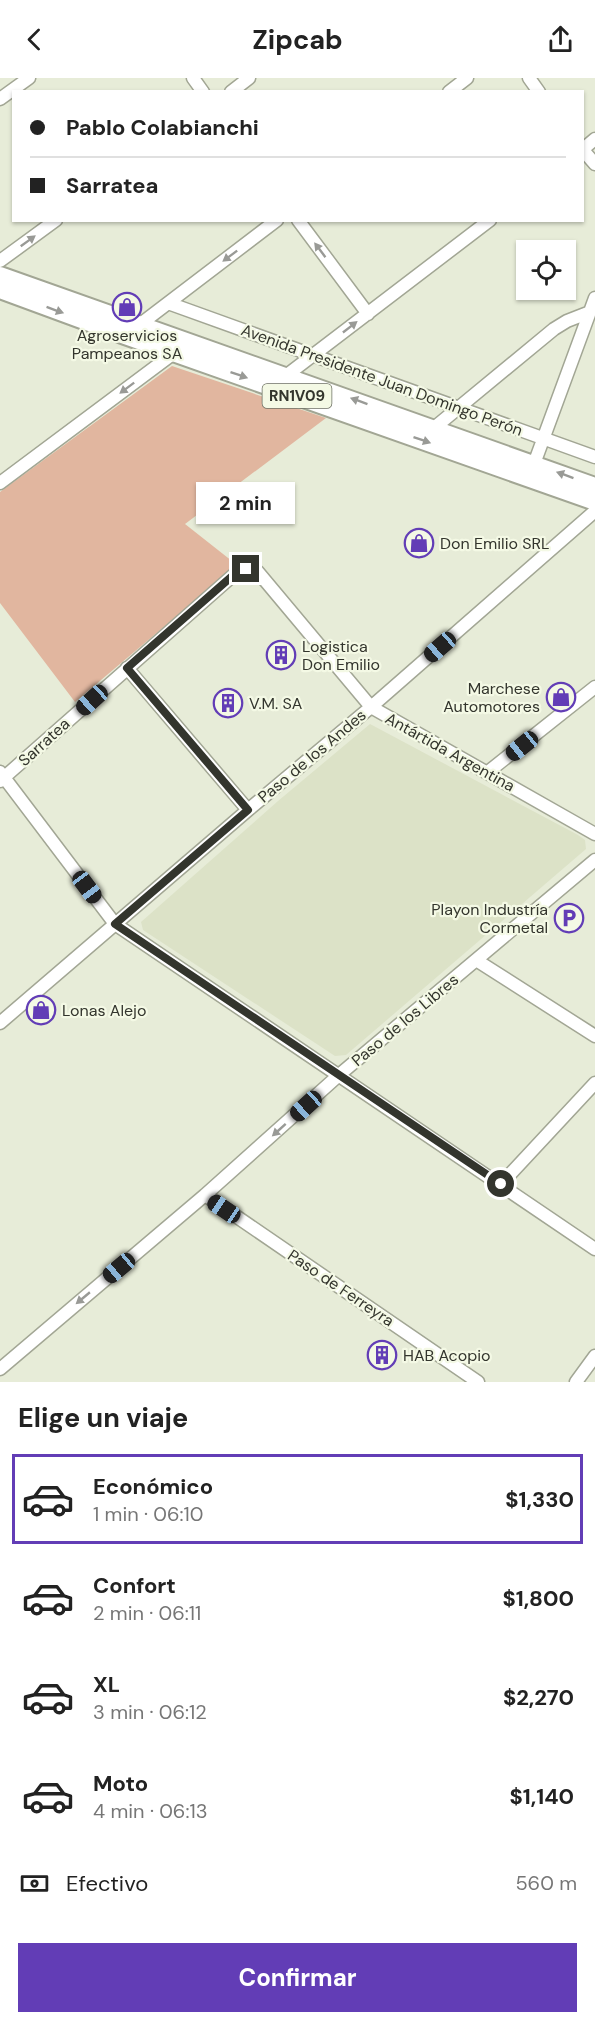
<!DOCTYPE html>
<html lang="es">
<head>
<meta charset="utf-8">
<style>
	:root { --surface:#fff; --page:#f2f2f2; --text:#222; --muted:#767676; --line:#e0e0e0; --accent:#623db6 }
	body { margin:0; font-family:"DM Sans",sans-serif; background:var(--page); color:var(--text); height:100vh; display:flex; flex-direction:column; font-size:22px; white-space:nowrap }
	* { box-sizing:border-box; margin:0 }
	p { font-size:20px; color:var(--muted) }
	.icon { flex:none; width:33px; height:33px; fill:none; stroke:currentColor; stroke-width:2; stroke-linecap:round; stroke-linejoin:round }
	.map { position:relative; height:1304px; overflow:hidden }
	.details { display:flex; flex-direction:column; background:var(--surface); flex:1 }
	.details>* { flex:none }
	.top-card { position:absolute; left:12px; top:12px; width:572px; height:132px; border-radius:0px; box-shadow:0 2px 4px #0004; display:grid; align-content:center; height:132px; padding:0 18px; background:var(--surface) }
	.fabs { position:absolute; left:516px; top:162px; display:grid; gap:12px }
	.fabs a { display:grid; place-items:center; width:60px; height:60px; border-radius:0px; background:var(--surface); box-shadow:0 2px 4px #0004; font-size:30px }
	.end { position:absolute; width:27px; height:27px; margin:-14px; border:8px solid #33352d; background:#fff; box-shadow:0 0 0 3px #fff }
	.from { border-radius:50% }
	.bubble { position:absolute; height:42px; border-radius:0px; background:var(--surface); box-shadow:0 2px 4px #0004; font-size:20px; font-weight:700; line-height:42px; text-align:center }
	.car { position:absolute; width:18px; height:36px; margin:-18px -9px; border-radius:8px; box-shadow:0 0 4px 2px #0007; background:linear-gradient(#222 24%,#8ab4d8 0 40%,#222 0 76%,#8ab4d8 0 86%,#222 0) }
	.top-card b { display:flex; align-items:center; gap:21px; height:57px; font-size:22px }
	.top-card b+b { border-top:2px solid var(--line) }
	.top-card i { width:15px; height:15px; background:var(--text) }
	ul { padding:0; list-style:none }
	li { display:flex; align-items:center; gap:18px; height:90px; margin:0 12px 9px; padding:0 6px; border:3px solid transparent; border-radius:0px }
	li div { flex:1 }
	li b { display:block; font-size:22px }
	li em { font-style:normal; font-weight:700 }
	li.on { border-color:var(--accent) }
	li>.icon { width:54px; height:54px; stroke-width:1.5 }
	h2 { padding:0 18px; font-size:27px; line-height:72px }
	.pay { display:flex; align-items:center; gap:15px; height:66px; padding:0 18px; font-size:22px }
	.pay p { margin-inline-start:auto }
	.primary-button { display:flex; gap:12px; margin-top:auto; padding:12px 18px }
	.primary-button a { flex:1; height:69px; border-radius:0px; background:var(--accent); color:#fff; font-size:24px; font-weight:700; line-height:69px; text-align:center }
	header { display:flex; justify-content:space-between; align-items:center; height:78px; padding:0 18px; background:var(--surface); font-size:27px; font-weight:700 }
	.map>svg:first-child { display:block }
	.built { fill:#dce2c7 }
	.green { fill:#e1b69f }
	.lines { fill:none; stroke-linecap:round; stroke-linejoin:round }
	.minor-casing { stroke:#a2a694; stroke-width:15 }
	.major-casing { stroke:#a2a694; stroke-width:20 }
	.minor { stroke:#fff; stroke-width:12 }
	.major { stroke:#fff; stroke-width:16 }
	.oneway { fill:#999a96 }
	.route { stroke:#33352d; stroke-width:8 }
	.labels { text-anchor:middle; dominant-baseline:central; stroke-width:4.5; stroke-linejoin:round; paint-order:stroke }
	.shield { fill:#f4f9e5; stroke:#6d7064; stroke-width:1.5 }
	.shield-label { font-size:15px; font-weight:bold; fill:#33352d }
	.poi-label { font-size:16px; fill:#33352d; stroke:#f4f9e5; text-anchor:start }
	.street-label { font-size:16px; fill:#33352d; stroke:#f4f9e5 }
</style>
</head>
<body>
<header><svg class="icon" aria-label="back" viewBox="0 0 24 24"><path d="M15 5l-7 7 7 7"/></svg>Zipcab<svg class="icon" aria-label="share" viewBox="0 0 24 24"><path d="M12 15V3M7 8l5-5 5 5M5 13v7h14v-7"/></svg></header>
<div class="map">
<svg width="595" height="1304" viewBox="0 0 595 1304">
	<rect width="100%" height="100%" fill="#e7ecd8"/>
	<path class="built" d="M370 646 578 757 585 762 586 771 346 977 335 978 143 852 141 844 278 723Z"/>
	<path class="green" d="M172 288 326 340 185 446 237 487 75 624 0 525V414Z"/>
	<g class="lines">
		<g class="minor-casing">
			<path id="minor" d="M193 0 203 14
				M529 0 539 14
				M231 14 249 0
				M449 14 467 0
				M0 21 29 0
				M582 71 595 86
				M582 72 595 61
				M298 142 368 236
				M0 183 56 142
				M168 225 595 379
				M134 251 277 142
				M287 297 490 142
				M434 350 554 251 567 243 590 234
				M534 386 595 220
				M0 405 174 275
				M127 590 248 732
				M0 694 115 846 595 1171
				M488 694 595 609
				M0 703 238 493 253 491 258 494 371 629 595 756
				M476 882 595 958
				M0 945 248 732 371 629 595 433
				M501 1106 595 1005
				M205 1117 478 1304
				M0 1291 205 1117 339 997 595 782
				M576 1304 595 1278"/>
		</g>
		<g class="major-casing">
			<path id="major" d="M0 197 595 408
				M0 212 125 258 595 424"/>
		</g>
		<use href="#minor" class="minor"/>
		<use href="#major" class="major"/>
	</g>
	<defs><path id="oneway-solid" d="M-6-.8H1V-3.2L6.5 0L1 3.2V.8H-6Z" transform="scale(1.5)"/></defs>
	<g class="oneway">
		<use href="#oneway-solid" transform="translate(28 163) rotate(-36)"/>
		<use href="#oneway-solid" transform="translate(320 172) rotate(-127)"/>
		<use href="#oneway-solid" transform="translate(230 178) rotate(143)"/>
		<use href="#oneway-solid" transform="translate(55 232) rotate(20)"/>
		<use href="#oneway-solid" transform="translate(350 249) rotate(-38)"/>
		<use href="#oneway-solid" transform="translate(239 297) rotate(19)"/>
		<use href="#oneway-solid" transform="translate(127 310) rotate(143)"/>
		<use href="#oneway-solid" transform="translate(359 323) rotate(-160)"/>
		<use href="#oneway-solid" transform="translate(422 362) rotate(19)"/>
		<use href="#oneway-solid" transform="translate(565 397) rotate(-160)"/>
		<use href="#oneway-solid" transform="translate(279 1052) rotate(138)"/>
		<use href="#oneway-solid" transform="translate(83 1220) rotate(140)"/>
	</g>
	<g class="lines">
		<path class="route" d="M246 491 238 493 127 590 248 732 115 846 501 1106"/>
	</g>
	<defs>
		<g id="shop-ring" transform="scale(1.5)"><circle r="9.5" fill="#f4f9e5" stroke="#623db6" stroke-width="1.5"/><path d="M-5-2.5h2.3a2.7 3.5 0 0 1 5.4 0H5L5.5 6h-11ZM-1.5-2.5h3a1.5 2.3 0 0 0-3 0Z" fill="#623db6"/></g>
		<g id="building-ring" transform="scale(1.5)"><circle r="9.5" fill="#f4f9e5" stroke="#623db6" stroke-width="1.5"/><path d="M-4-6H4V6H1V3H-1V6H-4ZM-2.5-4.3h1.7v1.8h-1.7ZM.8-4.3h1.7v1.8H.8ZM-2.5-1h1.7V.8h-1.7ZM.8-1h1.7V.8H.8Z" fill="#623db6"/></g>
		<g id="parking-ring" transform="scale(1.5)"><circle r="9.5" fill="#f4f9e5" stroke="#623db6" stroke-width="1.5"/><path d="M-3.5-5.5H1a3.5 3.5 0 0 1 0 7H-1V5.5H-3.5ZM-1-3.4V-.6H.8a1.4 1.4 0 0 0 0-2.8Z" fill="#623db6"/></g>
	</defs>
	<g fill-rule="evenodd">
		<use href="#shop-ring" x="127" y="229"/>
		<use href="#shop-ring" x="419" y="465"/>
		<use href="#building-ring" x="281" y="577"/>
		<use href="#shop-ring" x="561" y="619"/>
		<use href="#building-ring" x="228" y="625"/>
		<use href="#parking-ring" x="569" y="840"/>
		<use href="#shop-ring" x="41" y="932"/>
		<use href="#building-ring" x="382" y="1277"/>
	</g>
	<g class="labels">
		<rect class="shield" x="262.5" y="306" width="69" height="24" rx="4.5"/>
		<g class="shield-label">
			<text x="297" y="318">RN1V09</text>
		</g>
		<g class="poi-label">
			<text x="127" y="257" text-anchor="middle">Agroservicios<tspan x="127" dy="18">Pampeanos SA</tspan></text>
			<text x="440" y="465">Don Emilio SRL</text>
			<text x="302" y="568">Logistica<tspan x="302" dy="18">Don Emilio</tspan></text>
			<text x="540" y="610" text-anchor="end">Marchese<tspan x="540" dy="18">Automotores</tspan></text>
			<text x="249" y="625">V.M. SA</text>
			<text x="548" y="831" text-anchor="end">Playon Industría<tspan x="548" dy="18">Cormetal</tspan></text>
			<text x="62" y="932">Lonas Alejo</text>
			<text x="403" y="1277">HAB Acopio</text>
		</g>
		<g class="street-label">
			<text transform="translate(382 302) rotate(20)">Avenida Presidente Juan Domingo Perón</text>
			<text transform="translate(44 664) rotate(-42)">Sarratea</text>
			<text transform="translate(450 674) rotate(29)">Antártida Argentina</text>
			<text transform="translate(312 678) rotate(-40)">Paso de los Andes</text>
			<text transform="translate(405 942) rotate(-40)">Paso de los Libres</text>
			<text transform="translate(341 1210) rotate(34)">Paso de Ferreyra</text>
		</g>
	</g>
</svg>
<div class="fabs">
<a><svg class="icon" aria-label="locate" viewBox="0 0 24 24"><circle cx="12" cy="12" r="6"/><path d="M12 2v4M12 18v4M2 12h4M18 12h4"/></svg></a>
</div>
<i class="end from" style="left:501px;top:1106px"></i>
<i class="end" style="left:246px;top:491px"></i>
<div class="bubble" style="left:196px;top:404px;width:99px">2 min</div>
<i class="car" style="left:440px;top:569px;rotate:229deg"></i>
<i class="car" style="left:92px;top:622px;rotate:228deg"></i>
<i class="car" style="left:522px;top:668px;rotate:231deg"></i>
<i class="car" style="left:87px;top:809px;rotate:143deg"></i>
<i class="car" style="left:306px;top:1028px;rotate:228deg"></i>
<i class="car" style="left:224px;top:1131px;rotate:304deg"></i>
<i class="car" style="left:119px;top:1190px;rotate:230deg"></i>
<div class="top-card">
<b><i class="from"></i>Pablo Colabianchi</b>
<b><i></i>Sarratea</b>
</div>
</div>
<section class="details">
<h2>Elige un viaje</h2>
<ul>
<li class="on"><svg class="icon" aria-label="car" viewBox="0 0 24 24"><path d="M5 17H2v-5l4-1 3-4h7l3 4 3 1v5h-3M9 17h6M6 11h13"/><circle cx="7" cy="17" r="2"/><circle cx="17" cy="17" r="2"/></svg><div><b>Económico</b><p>1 min · 06:10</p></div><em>$1,330</em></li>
<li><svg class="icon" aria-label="car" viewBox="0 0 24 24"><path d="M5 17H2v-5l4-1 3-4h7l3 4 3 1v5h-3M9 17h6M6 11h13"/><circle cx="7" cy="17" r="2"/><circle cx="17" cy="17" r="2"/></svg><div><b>Confort</b><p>2 min · 06:11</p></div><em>$1,800</em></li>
<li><svg class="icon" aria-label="car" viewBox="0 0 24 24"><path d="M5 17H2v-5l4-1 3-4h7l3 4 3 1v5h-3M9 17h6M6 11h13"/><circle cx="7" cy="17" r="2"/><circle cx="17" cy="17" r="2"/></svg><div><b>XL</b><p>3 min · 06:12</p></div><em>$2,270</em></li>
<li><svg class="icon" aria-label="car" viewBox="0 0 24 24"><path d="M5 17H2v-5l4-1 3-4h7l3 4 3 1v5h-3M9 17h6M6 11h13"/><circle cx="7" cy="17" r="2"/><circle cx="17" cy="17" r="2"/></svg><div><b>Moto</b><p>4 min · 06:13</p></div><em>$1,140</em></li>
</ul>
<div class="pay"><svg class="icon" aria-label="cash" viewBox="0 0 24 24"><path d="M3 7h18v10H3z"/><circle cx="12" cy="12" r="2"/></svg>Efectivo<p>560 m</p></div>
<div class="primary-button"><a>Confirmar</a></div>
</section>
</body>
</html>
